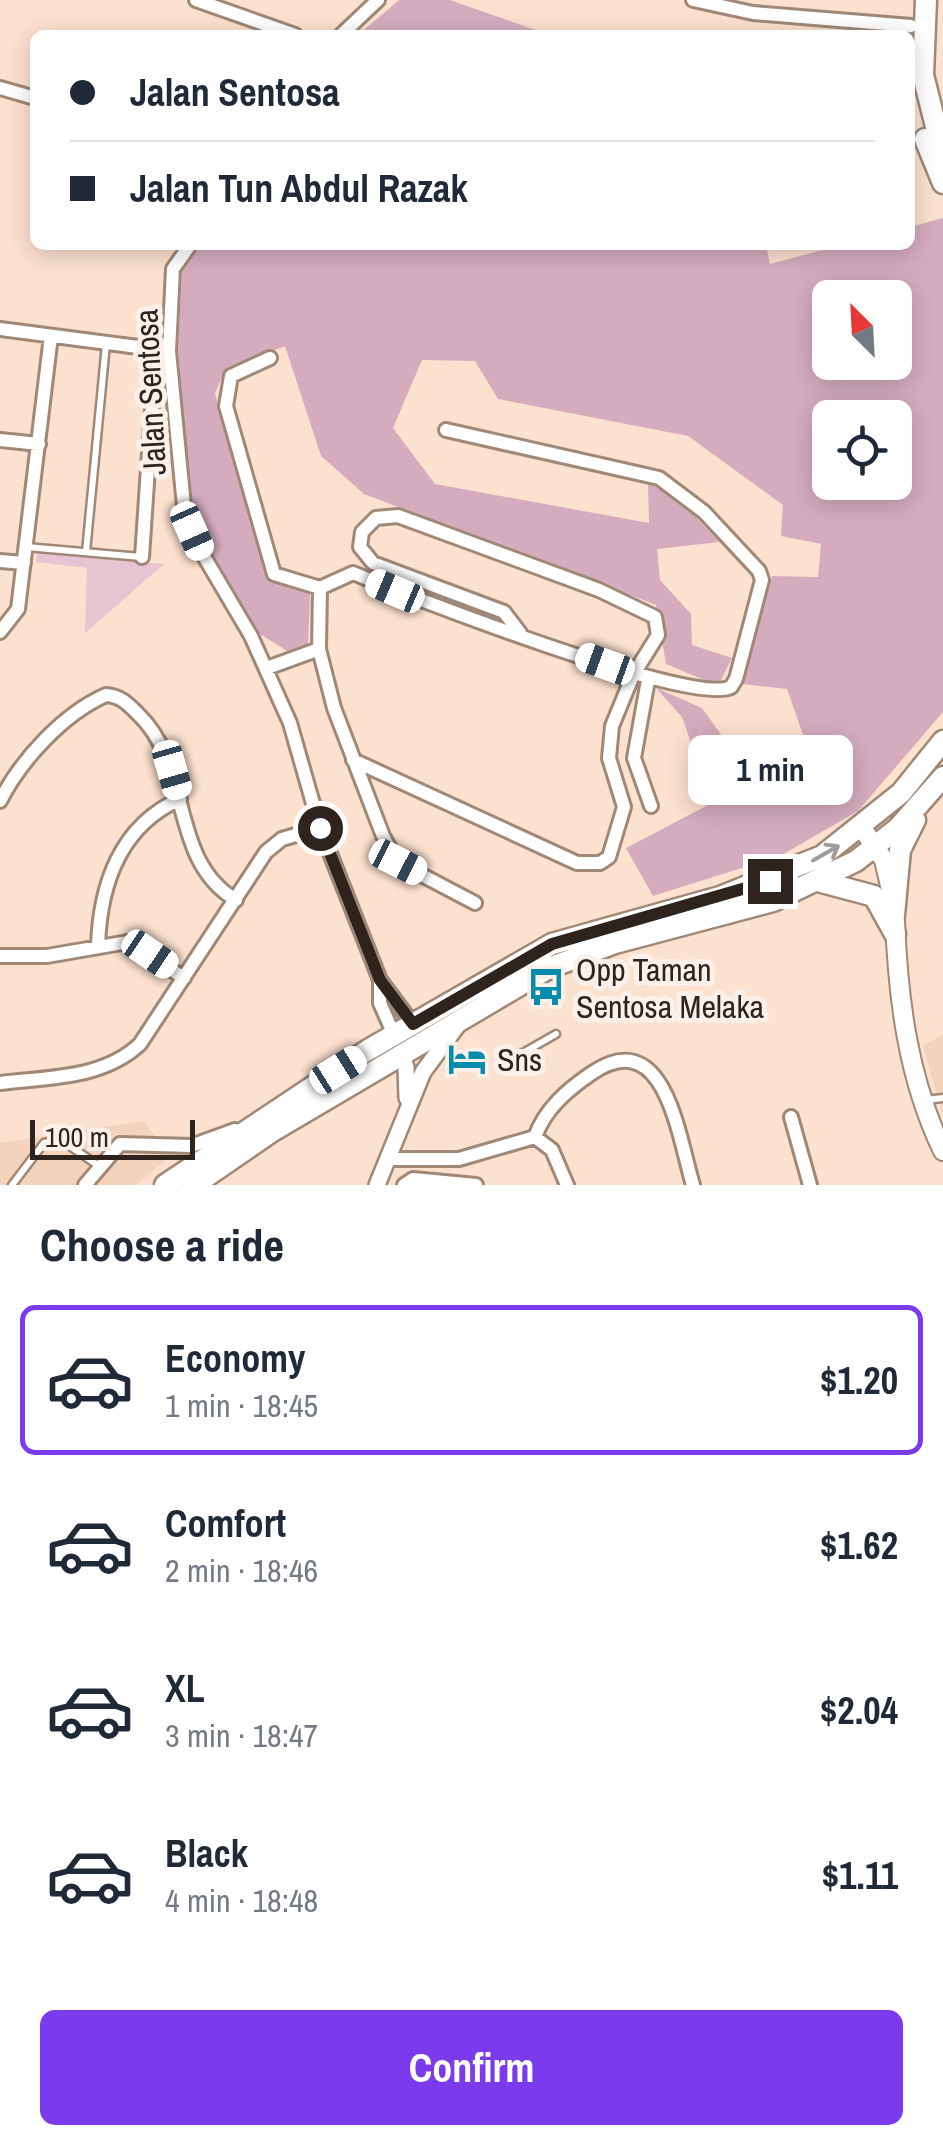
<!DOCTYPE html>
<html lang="en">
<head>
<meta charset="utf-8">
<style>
	:root { --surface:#fff; --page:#f2f2f3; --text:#1f2937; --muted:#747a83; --line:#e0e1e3; --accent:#7c3aed }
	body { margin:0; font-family:"Archivo Narrow",sans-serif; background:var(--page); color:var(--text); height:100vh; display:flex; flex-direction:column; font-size:38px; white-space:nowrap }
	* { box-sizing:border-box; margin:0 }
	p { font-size:32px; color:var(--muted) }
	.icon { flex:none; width:55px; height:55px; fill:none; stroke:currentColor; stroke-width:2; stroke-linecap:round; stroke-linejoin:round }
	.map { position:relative; height:1185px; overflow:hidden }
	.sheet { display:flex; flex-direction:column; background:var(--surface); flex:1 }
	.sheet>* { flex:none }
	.hud { position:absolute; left:30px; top:30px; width:885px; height:220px; border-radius:15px; box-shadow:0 5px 25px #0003; display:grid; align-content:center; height:220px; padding:0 40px; background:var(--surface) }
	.needle { width:65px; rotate:336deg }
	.controls { position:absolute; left:812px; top:280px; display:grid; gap:20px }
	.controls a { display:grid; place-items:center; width:100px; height:100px; border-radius:15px; background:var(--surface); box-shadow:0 5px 25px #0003; font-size:50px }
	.scale { position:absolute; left:30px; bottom:25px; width:165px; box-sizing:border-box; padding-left:10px; border:5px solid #2e241d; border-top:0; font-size:28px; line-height:35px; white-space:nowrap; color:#2e241d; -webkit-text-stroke:8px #fcf1ea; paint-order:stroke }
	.end { position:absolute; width:45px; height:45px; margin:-22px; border:12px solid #2e241d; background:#fff; box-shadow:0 0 0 5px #fff }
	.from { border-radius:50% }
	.bubble { position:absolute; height:70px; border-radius:15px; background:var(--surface); box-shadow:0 5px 25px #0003; font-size:32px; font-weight:700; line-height:70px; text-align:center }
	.car { position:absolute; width:30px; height:60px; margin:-30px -15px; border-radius:12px; box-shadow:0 0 8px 2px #0007; background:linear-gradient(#fff 24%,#345 0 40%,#fff 0 76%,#345 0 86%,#fff 0) }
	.hud b { display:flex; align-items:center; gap:35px; height:95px; font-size:38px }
	.hud b+b { border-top:2px solid var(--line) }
	.hud i { width:25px; height:25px; background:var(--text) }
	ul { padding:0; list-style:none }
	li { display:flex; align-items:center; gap:30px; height:150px; margin:0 20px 15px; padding:0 20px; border:5px solid transparent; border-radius:15px }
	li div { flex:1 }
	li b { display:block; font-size:38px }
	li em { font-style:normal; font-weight:700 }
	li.active { border-color:var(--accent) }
	li>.icon { width:90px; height:90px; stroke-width:1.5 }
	h2 { padding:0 40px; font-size:45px; line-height:120px }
	.cta { display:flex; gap:20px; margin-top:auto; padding:20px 40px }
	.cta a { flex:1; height:115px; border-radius:15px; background:var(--accent); color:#fff; font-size:40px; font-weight:700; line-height:115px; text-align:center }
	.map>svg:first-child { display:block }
	.built { fill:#f4d3bd }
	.green { fill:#e8c4d3 }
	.forest { fill:#d4acbe; fill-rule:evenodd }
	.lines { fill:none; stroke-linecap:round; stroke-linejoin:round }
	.service-casing { stroke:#a08877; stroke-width:11 }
	.minor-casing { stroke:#a08877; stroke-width:18 }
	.tertiary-casing { stroke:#a08877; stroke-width:20 }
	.secondary-casing { stroke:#a08877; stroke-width:22 }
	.primary-casing { stroke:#a08877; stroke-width:25 }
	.trunk-casing { stroke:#a08877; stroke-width:25 }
	.service { stroke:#fff; stroke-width:6 }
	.minor { stroke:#fff; stroke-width:12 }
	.tertiary { stroke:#fff; stroke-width:15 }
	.secondary { stroke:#fff; stroke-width:18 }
	.primary { stroke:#fff; stroke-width:20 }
	.trunk { stroke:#fff; stroke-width:20 }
	.oneway { stroke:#a19c99 }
	.route { stroke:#2e241d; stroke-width:12 }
	.labels { text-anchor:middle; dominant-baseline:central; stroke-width:10; stroke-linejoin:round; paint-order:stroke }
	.street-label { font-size:32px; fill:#2e241d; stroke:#fcf1ea }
	.poi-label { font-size:32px; fill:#2e241d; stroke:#fcf1ea; text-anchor:start }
</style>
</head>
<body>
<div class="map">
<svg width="943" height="1185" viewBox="0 0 943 1185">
	<rect width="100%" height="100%" fill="#fce1cf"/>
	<path class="built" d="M943 1035V1116L923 1046Z
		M144 1121 169 1157 136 1185H0V1143Z"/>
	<path class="green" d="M37 553 164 564 85 633 87 568 36 562Z"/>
	<path class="forest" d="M399 0H450L550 35H358Z
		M943 218V712L858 811 780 856 653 896 626 848 712 803 682 717 656 688 702 708 740 761 808 749 787 689 743 684 772 576 818 577 821 544 781 536 783 505 688 436 498 399 475 361 422 360 393 428 435 484 649 523 648 483 680 500 719 542 657 549 660 580 691 614 692 645 732 658 718 686 666 664 656 605 364 494 321 456 285 346 225 370 215 393 268 580 310 593 308 645 287 651 260 634 209 553 191 506 178 348 182 272 200 245H766L770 264 841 245H910V227ZM830 298H895V362H830ZM830 418H895V482H830Z"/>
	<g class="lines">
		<g class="service-casing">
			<path id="service" d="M26 547 141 557
				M86 552 106 344
				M514 1058 556 1034
				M925 1100 943 1098
				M12 1185 44 1143 61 1140 99 1166"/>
		</g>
		<g class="minor-casing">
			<path id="minor" d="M196 0 295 35
				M693 0 753 13 911 26
				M341 35 378 0
				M0 88 35 98
				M190 245 173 269 169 351 184 506 202 553 251 636 290 723 320 828 380 980V1003L395 1037
				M0 329 161 350
				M270 358 231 376 226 406 274 574 320 588
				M446 430 659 478 704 512 759 571 762 580 736 679 731 687C693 707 406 595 353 573L320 588 319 649 334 708 383 836 397 862 475 903
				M0 440 39 444
				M142 557 156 349
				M0 561 24 563
				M0 632 18 609 51 336
				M267 668 319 649
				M648 680 634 758 651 806
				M353 760 577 863H600L609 857 624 807 609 758 612 726 633 675 658 635 655 617 599 590 398 516 376 518 362 532 360 547 373 563 504 612 520 633
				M0 801C21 760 63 714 106 695 121 696 128 704 138 714 193 766 168 860 236 900
				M98 946C100 885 120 826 180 799
				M0 956H47L128 942 184 978
				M380 980 413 1024
				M0 1083C48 1077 103 1079 140 1044L266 852 282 839 320 828
				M791 1117 810 1185
				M535 1137C545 1109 567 1090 592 1073 665 1024 678 1135 693 1185
				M389 1159H459L535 1137 552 1150 567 1185
				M85 1185 120 1144 191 1146 235 1130
				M404 1185 413 1179 476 1185"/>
		</g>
		<g class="tertiary-casing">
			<path id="tertiary" d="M401 1053 406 1067 407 1098
				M377 1185 423 1072 457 1026"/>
		</g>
		<g class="secondary-casing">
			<path id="secondary" d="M862 828 884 860 891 890
				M895 920C898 999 908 1079 943 1151"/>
		</g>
		<g class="primary-casing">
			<path id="primary" d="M926 0 923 75 943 154
				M925 139 943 183"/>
		</g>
		<g class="trunk-casing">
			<path id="trunk" d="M818 881 874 896 895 934
				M894 915 900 850 915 820
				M165 1185 368 1050 552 944 720 897 822 856 901 793 943 741
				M194 1185 271 1132 549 968 615 943 773 901 856 861 898 828 943 777"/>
		</g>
		<use href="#service" class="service"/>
		<use href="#minor" class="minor"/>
		<use href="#tertiary" class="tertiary"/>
		<use href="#secondary" class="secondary"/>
		<use href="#primary" class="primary"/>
		<use href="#trunk" class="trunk"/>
	</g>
	<defs><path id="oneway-shaft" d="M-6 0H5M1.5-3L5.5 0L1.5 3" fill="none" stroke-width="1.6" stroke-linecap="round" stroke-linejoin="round" transform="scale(2.5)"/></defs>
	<use class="oneway" href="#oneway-shaft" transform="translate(826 853) rotate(-30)"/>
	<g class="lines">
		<path class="route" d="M320 828 380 980 413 1024 552 944 770 881"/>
	</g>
	<defs>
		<g id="bus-bare" transform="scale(3)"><path d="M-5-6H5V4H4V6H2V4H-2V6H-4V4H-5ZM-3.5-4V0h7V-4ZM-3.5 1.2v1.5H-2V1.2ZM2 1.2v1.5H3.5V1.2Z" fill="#068dac" stroke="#fcf1ea" stroke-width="2.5" paint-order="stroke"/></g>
		<g id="hotel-bare" transform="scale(3)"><path d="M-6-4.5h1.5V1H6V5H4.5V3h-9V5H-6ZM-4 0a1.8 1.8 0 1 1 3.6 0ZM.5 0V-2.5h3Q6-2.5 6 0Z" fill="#068dac" stroke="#fcf1ea" stroke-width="2.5" paint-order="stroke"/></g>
	</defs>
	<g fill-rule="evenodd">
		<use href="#bus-bare" x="546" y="987"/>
		<use href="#hotel-bare" x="467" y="1059"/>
	</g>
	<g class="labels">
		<g class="street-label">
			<text transform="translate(150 392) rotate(-93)">Jalan Sentosa</text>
		</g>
		<g class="poi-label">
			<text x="576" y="969">Opp Taman<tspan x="576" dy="37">Sentosa Melaka</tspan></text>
			<text x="497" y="1059">Sns</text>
		</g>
	</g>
</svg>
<div class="controls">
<a><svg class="needle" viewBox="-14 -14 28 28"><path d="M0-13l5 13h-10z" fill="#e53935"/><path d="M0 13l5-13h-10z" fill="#747a83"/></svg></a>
<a><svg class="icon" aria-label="locate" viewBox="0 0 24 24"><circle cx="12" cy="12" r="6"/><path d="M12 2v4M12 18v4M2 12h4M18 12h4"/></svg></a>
</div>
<div class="scale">100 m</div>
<i class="end from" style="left:320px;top:828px"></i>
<i class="end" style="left:770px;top:881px"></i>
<div class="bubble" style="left:688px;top:735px;width:165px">1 min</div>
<i class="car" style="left:192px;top:531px;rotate:156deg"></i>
<i class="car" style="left:395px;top:591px;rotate:293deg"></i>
<i class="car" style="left:605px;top:664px;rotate:290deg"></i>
<i class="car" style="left:172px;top:770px;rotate:164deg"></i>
<i class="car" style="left:398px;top:862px;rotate:117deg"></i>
<i class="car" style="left:150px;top:954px;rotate:124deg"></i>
<i class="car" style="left:338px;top:1070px;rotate:58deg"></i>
<div class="hud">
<b><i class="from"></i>Jalan Sentosa</b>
<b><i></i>Jalan Tun Abdul Razak</b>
</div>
</div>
<section class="sheet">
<h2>Choose a ride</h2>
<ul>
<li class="active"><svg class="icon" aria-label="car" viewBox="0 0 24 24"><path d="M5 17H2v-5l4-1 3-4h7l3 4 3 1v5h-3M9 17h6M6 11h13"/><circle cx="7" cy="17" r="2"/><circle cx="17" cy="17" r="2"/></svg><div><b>Economy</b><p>1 min · 18:45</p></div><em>$1.20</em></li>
<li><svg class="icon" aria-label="car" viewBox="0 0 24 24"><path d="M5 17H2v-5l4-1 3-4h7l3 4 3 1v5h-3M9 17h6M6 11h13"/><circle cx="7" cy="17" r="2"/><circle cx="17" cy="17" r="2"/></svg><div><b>Comfort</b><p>2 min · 18:46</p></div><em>$1.62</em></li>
<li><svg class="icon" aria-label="car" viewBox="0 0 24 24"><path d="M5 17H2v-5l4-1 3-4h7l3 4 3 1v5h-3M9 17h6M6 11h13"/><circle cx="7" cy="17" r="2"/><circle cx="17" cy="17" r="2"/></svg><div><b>XL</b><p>3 min · 18:47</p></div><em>$2.04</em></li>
<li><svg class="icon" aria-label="car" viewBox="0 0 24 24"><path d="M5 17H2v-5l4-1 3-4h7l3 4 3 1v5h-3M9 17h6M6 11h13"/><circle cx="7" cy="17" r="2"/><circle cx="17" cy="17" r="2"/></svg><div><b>Black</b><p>4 min · 18:48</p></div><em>$1.11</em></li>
</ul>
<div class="cta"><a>Confirm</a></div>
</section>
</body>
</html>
